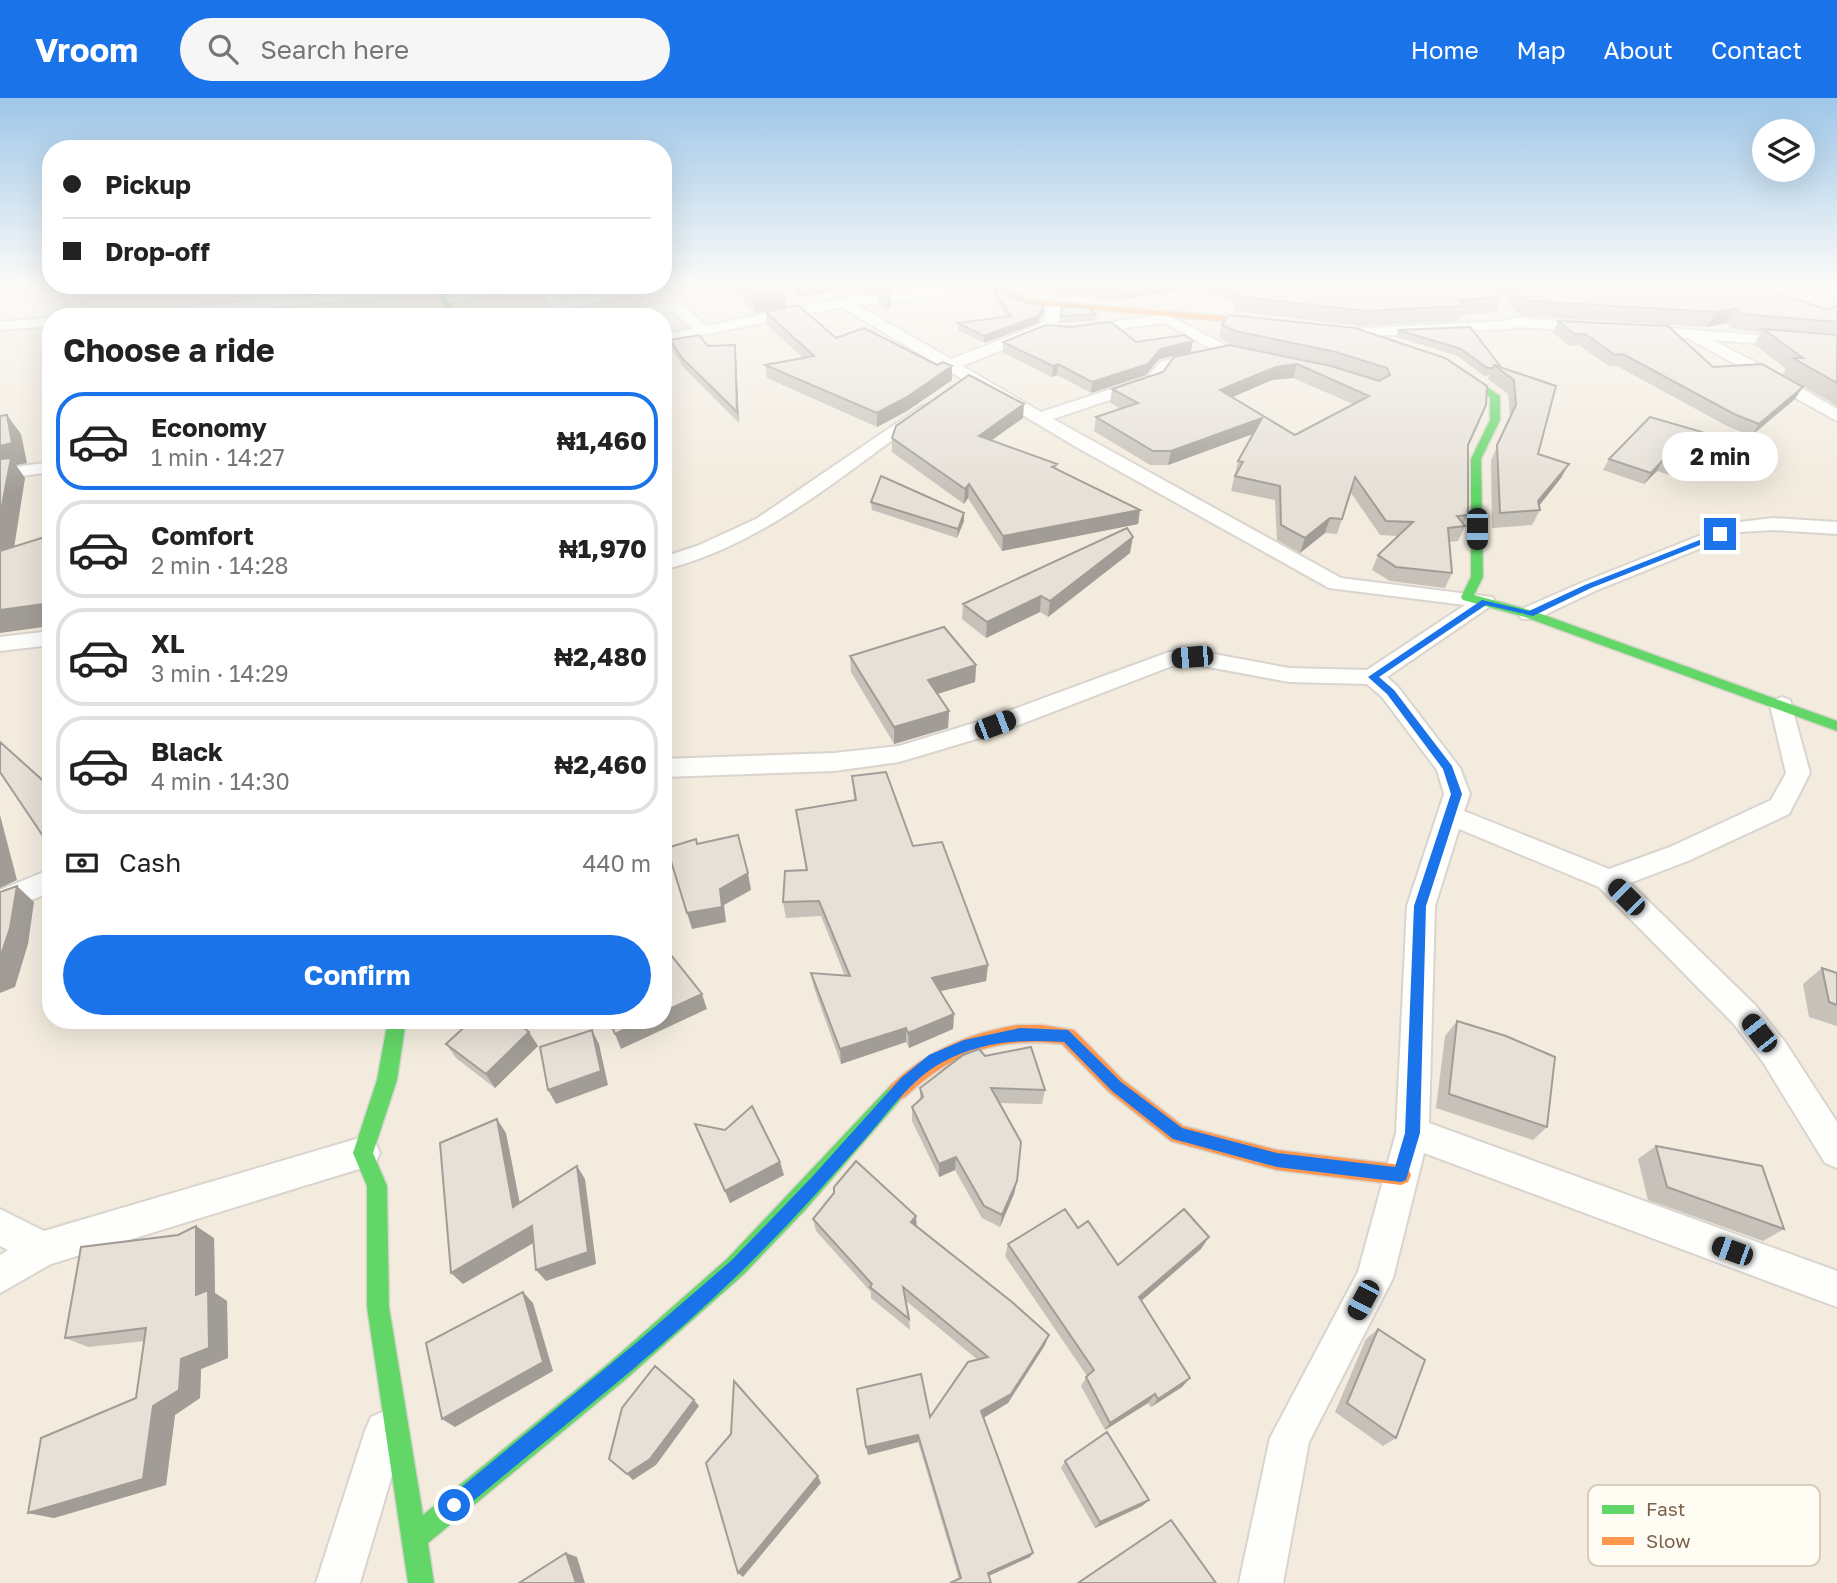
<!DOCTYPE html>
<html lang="en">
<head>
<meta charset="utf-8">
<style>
	:root { --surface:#fff; --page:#f6f6f6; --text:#222; --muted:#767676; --line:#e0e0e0; --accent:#1a73e8 }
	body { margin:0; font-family:"Golos Text",sans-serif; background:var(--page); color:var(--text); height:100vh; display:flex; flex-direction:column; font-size:26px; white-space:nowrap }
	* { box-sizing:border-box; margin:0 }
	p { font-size:23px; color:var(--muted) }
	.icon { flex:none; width:38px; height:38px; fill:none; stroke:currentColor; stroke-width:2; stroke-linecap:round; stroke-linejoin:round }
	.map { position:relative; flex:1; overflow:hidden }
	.sheet { position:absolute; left:42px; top:210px; width:630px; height:721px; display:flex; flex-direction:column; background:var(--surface); border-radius:28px; box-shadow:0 7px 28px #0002 }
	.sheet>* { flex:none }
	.guide { position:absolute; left:42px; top:42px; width:630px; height:154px; border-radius:28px; box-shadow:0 7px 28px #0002; display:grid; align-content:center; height:154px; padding:0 21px; background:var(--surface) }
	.buttons { position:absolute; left:1752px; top:21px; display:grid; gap:14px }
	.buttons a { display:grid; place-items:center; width:63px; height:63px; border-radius:50%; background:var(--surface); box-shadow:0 7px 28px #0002; font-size:35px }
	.end { position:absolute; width:32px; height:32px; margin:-16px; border:9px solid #1a73e8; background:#fff; box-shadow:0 0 0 4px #fff }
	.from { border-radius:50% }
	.bubble { position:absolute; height:49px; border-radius:24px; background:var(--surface); box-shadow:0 7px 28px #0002; font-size:23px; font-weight:700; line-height:49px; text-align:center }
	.car { position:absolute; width:21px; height:42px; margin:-21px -10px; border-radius:9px; box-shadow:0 0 5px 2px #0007; background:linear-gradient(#222 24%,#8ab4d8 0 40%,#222 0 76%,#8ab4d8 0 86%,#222 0) }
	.guide b { display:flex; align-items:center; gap:24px; height:66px; font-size:26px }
	.guide b+b { border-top:2px solid var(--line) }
	.guide i { width:18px; height:18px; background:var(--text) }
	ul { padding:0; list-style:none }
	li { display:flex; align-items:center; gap:21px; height:98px; margin:0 14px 10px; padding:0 7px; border:4px solid var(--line); border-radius:28px }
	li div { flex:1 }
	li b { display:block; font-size:26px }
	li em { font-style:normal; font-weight:700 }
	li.on { border-color:var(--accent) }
	li>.icon { width:63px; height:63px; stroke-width:1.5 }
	h2 { padding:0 21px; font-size:32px; line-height:84px }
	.pay { display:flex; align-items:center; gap:18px; height:77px; padding:0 21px; font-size:26px }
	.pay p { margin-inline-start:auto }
	.cta { display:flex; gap:14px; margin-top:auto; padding:14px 21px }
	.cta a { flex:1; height:80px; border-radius:42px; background:var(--accent); color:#fff; font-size:28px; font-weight:700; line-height:80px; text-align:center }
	header { display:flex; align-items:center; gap:42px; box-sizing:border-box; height:98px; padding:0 35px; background:var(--accent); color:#fff }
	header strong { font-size:33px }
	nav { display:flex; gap:38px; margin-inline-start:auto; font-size:24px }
	.search { width:490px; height:63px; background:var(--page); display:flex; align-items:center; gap:18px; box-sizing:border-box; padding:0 24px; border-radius:38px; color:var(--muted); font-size:26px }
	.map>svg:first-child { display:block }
	.residential { fill:#f2ebde; fill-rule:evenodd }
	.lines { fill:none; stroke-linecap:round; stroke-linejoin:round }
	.street-casing { stroke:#d9d4cd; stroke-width:4 }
	.fast-casing { stroke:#dad4cd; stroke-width:3 }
	.slow-casing { stroke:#dad4cd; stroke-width:3 }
	.street { fill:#fefefd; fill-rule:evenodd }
	.fast { fill:#63d668; fill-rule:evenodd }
	.slow { fill:#ff974d; fill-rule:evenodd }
	.wall { fill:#c6c1b9; fill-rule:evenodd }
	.shaded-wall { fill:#a19d96 }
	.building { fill:#e6e0d7; stroke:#a19d96; stroke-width:2; fill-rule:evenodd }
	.route { fill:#1a73e8 }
	.key { fill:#fffcf3; stroke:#d7cec1; stroke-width:2 }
	.key-label { font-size:19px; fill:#79634d }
</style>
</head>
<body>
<header>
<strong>Vroom</strong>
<div class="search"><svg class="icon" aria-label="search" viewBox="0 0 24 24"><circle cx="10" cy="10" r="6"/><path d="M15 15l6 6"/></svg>Search here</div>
<nav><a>Home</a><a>Map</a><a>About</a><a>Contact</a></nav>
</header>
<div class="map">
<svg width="1837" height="1485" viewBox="0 0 1837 1485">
	<rect width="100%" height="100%" fill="#f9f7f0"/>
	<path class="residential" d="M0 187H1837V1485H0ZM51 219H663V922H51Z"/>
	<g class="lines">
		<g class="street-casing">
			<path id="street" d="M498 187H526L519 191 445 206 438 202 445 198Z
				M538 187H552L561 203 636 187H663L656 191 565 211 570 219H556Z
				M962 187H1008L1001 191 857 207 951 261 1039 227 1044 223 1049 203H1059L1061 206 1058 225 1049 233 962 268 1041 314 1148 279 1160 264 1204 253 1209 255 1212 258 1209 261 1170 270 1160 285 1053 321 1341 480 1492 499 1495 503 1492 507 1387 579 1398 589 1460 670 1470 696 1464 713 1609 771 1670 749 1771 702 1786 675 1770 607 1774 602 1782 599 1790 602 1810 675 1789 716 1688 763 1630 785 1755 907 1785 944 1837 1024V1070L1825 1065 1763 964 1733 925 1599 789 1459 731 1435 808 1429 1025 1837 1173V1209L1424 1055 1393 1180 1309 1344 1283 1485H1239L1270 1340 1358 1174 1396 1035 1407 808 1444 696 1437 672 1382 599 1367 586 1289 584 1192 566 1172 568 1003 633 899 664 834 673 663 679V661L834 655 899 648 987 621 1169 554 1192 552 1289 570 1367 572 1465 507 1329 490 1078 350 841 209 663 245V237L692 231 673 213 630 219H592L599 215 676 204 681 205 706 228 843 200Z
				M438 190 445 194 443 197 386 199 168 219H111L118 215 386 191Z
				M1152 209 1231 250 1256 256 1259 259 1251 264 1221 256 1164 225 1081 236 1074 232 1081 228 1152 219 1145 213Z
				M51 220V228L0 232V224Z
				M1513 220 1591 225 1598 229 1591 233 1517 229 1510 231 1353 239 1346 235 1353 231 1506 223Z
				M1640 228 1837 243V251L1712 242 1771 272 1837 311V323L1688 240 1635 235 1633 232Z
				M922 308 930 313 928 316C845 375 764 447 663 472V459L697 448 756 421Z
				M51 364V374L0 381V371Z
				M1773 420 1837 424V436L1773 432 1741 434 1595 493 1536 521H1522L1518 516 1522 511 1581 485 1731 425Z
				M51 533V547L0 553V539Z
				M51 771V794L0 815V792Z
				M363 1039 375 1044 380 1055 375 1066 51 1166 0 1195V1157L8 1152 0 1148V1111L44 1133Z
				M385 1313 399 1319 405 1333 360 1485H316L365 1333 371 1319Z"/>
		</g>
		<g class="fast-casing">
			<path id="fast" d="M431 187H439L459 219H451Z
				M1441 262H1447L1500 298V322L1481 361 1483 479 1474 497 1533 513 1837 623V633L1525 519 1463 502 1461 499 1471 479V361L1490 322V299L1441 266Z
				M388 922H406L397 982 373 1055 387 1088 389 1209 423 1417 609 1265 728 1160 891 987 898 984 905 987 908 993 806 1111 744 1176 626 1281 428 1445 434 1485H408L367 1209V1088L353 1055 377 982Z"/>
		</g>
		<g class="slow-casing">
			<path id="slow" d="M989 187H997L1030 202 1276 222 1280 225 1276 228 1028 206 989 190Z
				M1018 927H1042L1074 932 1123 982 1183 1028 1277 1052 1401 1067 1408 1070 1411 1077 1408 1084 1401 1087 1277 1072 1178 1045 1171 1043 1109 994 1062 946C997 939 952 954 905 999L898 1002 891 999 888 993 891 987C928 952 969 935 1018 927Z"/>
		</g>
		<use href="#street" class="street"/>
		<use href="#fast" class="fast"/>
		<use href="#slow" class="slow"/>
	</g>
	<path class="wall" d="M736 187H784L786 209 755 215 737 196Z
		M793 187H901L899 191 891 192V206L887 214 879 207 878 193 864 195 856 189 796 200Z
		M1014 187H1493L1502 199 1496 214 1460 217 1458 223 1359 228 1234 213 1236 205 1190 191 1119 202 1033 195Z
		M1495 187H1762L1760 189 1828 212 1837 207V308L1783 276 1786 271 1754 246 1761 234 1733 231 1726 225 1707 229 1522 218 1516 214Z
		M994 192 1028 205 1044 207V214L1038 225 984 245 958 232V225L1006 219 994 199Z
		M766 214 836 240 937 267 952 268V282L907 313 877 329 767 280 765 267 803 260 767 227Z
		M1096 216 1095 223 1060 225 1061 218Z
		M1558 223 1713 269 1795 301 1751 338 1727 328 1617 268H1609L1579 247 1569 248 1553 234Z
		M1222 227 1355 230 1480 321 1468 348V417L1463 426 1465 428 1458 443 1449 444 1452 475 1445 490 1390 483 1372 472 1378 457 1398 438 1380 437 1351 395 1337 436 1325 435 1300 455 1277 442 1275 402 1231 393 1238 363 1253 336 1168 367H1150L1094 333 1096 319 1121 311 1110 305 1112 291 1163 274 1229 247 1379 283 1332 268 1232 247 1219 240ZM1293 280 1353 306 1295 337 1232 299 1272 282Z
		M1470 229 1501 269 1556 288 1538 356 1561 380 1539 407 1540 412 1532 427 1492 430 1491 362 1510 321 1508 296 1488 281 1490 277 1484 278 1458 258 1396 239 1398 232Z
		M670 242 708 248 736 257 739 325 684 270 672 252Z
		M1003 244H1136L1191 254 1159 261 1146 277 1091 295 1057 277 1052 279 1003 255Z
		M1023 320 991 342 1057 366 1056 371 1140 412 1138 426 1002 453 968 400 964 406 892 354V340Z
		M1696 345 1669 377 1657 373 1644 386 1603 372 1609 361Z
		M871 404 964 423 957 440 872 412Z
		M1130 455 1048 519 1040 514 986 540 962 521 963 506Z
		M850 558 976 567 975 584 937 596 949 613 948 630 894 646 851 574Z
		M852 678 913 748 988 867 986 883 940 893 954 916 953 931 909 950 906 944 841 966 814 890 811 875 845 878 821 818 786 820 783 804 806 772 796 712 854 702Z
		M1822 870 1837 875V928L1809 919 1803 886Z
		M472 922H527V932L538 948 495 990 456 960 446 946Z
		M1457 923 1547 1029 1533 1042 1436 1010 1445 938Z
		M985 958 1045 992 1042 1006 999 1005 1017 1083 1014 1096 1000 1129 982 1120 955 1072 939 1079 912 1023V1009L920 1002V990Z
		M695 1026 784 1077 730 1105Z
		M1656 1048 1784 1131 1763 1143 1648 1102 1638 1061Z
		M813 1121 916 1128 1045 1247 1008 1305 984 1319 1033 1455 1030 1459 989 1478 959 1481 918 1344 868 1357 930 1319 978 1262 905 1202 909 1221 910 1232 871 1200V1194L816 1133Z
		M1078 1130 1118 1167 1201 1151 1141 1203 1190 1280 1182 1289 1151 1309 1148 1305 1105 1332 1081 1288 1087 1278 1005 1158 1008 1146Z
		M214 1140 215 1195 227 1203 228 1260 201 1271 200 1300 175 1317 166 1387 54 1420 28 1415 136 1300 145 1243 88 1249 65 1240Z
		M1378 1231 1396 1340 1383 1348 1335 1314 1366 1241Z
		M1065 1363 1149 1402 1142 1408 1095 1430 1061 1370Z"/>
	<path class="shaded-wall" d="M757 187H784L786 209 755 215 752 188Z
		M795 187H856V189L796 200Z
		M864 187H901L899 191 891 192V206L887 214V200L891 192 864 195Z
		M1121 187H1191L1190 191 1119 202Z
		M1044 207V214L1038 225 984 245V238Z
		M1735 210 1726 225 1707 229 1716 214Z
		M1193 243 1191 254 1159 261 1146 277 1091 295 1092 284 1161 251Z
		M735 247 736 257 739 325 737 314Z
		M1058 266 1057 277 1052 279 1053 268Z
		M1297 266 1293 280 1272 282 1217 306 1220 292 1276 269Z
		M952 268V282L907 313 877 329V315Z
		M1803 289 1795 301 1751 338 1759 326Z
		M1024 306 1023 320 978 352 979 338Z
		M7 317 21 336 27 365 16 367 25 380 13 457 0 462V348Z
		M1262 320 1258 334 1168 367 1171 353Z
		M1702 334 1696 345 1669 377 1676 367Z
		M1663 362 1657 373 1644 386 1651 375Z
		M1569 366 1561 380 1535 413 1538 403Z
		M969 386 968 400 964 406 965 391Z
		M1140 412 1138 426 1002 453 1003 438Z
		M964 415V423L957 440 958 431Z
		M1330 420 1325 435 1300 455 1305 440Z
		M1133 439 1130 455 1048 519 1050 503Z
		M1041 498 1040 514 986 540 987 524Z
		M51 505V528L0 535V512Z
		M976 567 975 584 928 599V582Z
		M949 613 948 630 894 646V629Z
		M0 717 17 782 0 790Z
		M748 775 751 792 724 807 726 824 692 831 687 815 720 791Z
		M17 788 34 804 28 846 15 889 0 895V860Z
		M988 867 986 883 932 895V880Z
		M702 896 707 911 621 951 615 936 645 922H663V914Z
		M954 916 953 931 909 950 908 935Z
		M518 922H527V936L529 934 538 948 495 990 486 976 518 925Z
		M906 930V944L841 966 840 951Z
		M592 932 599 946 608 987 556 1006 548 992Z
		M497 1021 506 1035 523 1121 513 1109Z
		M956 1059 955 1072 939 1079V1066Z
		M780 1064 784 1077 730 1105 725 1093Z
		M577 1068 585 1081 596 1166 546 1183 536 1172Z
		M1017 1083 1014 1096 1000 1129 1002 1117Z
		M916 1118 917 1130 911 1124Z
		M196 1128 214 1140 215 1195 227 1203 228 1260 201 1271 200 1300 175 1317 166 1387 54 1420 28 1415 153 1308 181 1261 196 1197Z
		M532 1128 542 1140 463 1186 451 1175Z
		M1209 1139 1201 1151 1133 1210 1139 1199Z
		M523 1194 533 1205 553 1273 455 1329 442 1321Z
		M1049 1237 1045 1247 1008 1305 980 1322 981 1313Z
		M1190 1280 1182 1289 1151 1309 1158 1301Z
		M1155 1296 1148 1305 1105 1332 1110 1325Z
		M694 1302 699 1308 656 1367 633 1382 627 1376Z
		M918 1337V1344L868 1357 866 1349Z
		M818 1378 821 1385 743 1479 738 1475Z
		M1149 1402 1142 1408 1095 1430 1100 1424Z
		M566 1455 577 1459 585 1485H576Z
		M1033 1455 1030 1459 986 1479 988 1475Z"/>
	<path class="building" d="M1228 187H1493L1502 199 1459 202 1464 208 1364 213 1237 198 1241 191Z
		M1513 187H1754L1828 212 1837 207V224L1743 216 1735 210 1716 214 1529 203 1522 199Z
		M891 192 887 200 878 193Z
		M994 192 1028 205 1044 207 1038 218 984 238 958 225 1011 218Z
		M798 207 836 240 864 230 937 267 943 264 952 268 907 299 877 315 765 267 814 258 766 214Z
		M1063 208 1088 210 1096 216 1061 218Z
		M1228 217 1355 230 1445 260 1487 288 1486 307 1468 347V417L1457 418 1465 428 1448 430 1452 475 1396 469 1378 457 1413 424 1386 423 1355 379 1342 421 1330 420 1305 440 1281 427 1280 388 1235 378 1243 364 1238 363 1262 320 1171 353H1153L1096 319 1138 305 1112 291 1163 274 1174 259 1229 247 1331 268 1379 283 1390 277 1387 270 1336 254 1235 233 1222 227ZM1297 266 1369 298 1295 337 1220 292 1276 269Z
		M1558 223 1668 228 1713 269 1762 266 1803 289 1759 326 1734 316 1623 256 1615 257 1585 236H1574Z
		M1111 224 1136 244 1185 237 1193 243 1161 251 1148 266 1092 284 1058 266 1053 268 1003 244 1046 227 1072 229Z
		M1470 229 1501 269 1494 267 1493 270H1487L1461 251 1398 232Z
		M1763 231 1837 237V285L1793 260H1803Z
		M699 237 708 248 735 247 737 314 682 260 670 242Z
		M1494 267 1556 288 1538 356 1569 366 1538 403 1540 412 1500 415 1497 347 1516 307 1514 282Z
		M969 277 1024 306 979 338 1057 366 1052 369 1140 412 1003 438 969 386 965 391 892 340 896 328Z
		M7 317 12 345 0 348V318Z
		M1650 319 1702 334 1676 367 1663 362 1651 375 1609 361Z
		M11 360 0 418V361Z
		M881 378 964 415 958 431 871 404Z
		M1127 430 1133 439 1050 503 1041 498 987 524 963 506Z
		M51 437V505L0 512V453Z
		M944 529 976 567 928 582 949 613 894 629 850 558Z
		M0 644 49 688 51 687V745L49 747 0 674Z
		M886 674 913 748 942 744 988 867 932 880 954 916 908 935 906 930 840 951 811 875 850 878 819 803 783 804 785 773 807 772 796 712 856 702 852 678Z
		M738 737 748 775 720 791 722 809 687 815 667 750 696 741 697 746Z
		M17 788 10 830 0 860V794Z
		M663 847 702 896 663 914Z
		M1822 870 1837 875V907L1829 904Z
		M472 922H518V925L529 934 486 976 446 946Z
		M609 922H645L615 936Z
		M1457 923 1506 938 1555 959 1547 1029 1449 996Z
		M592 932 601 973 548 992 540 949Z
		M1031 949 1045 992 991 990 1021 1044 1017 1083 1002 1117 984 1108 956 1059 939 1066 912 1009 923 999 920 990 963 957 979 951 985 958Z
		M752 1008 780 1064 725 1093 695 1026 725 1032Z
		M497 1021 513 1109 577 1068 588 1154 536 1172 532 1128 451 1175 440 1045Z
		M1656 1048 1762 1068 1784 1131 1667 1089Z
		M856 1063 916 1118 911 1124 1012 1204 1049 1237 1011 1296 981 1313 1033 1455 988 1475 991 1485H950L961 1480 918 1337 866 1349 857 1291 921 1276 930 1319 968 1264 988 1259 903 1189 909 1221 870 1189 872 1186 813 1121 834 1095V1089Z
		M1065 1111 1078 1130 1088 1123 1118 1167 1184 1111 1209 1139 1139 1199 1190 1280 1158 1301 1155 1296 1110 1325 1086 1279 1094 1272 1008 1146Z
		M196 1128V1197L208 1192 209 1250 181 1261 179 1292 153 1308 143 1381 28 1415 41 1340 136 1300 146 1230 65 1240 81 1149 178 1137Z
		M523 1194 543 1264 442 1321 426 1245Z
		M1378 1231 1425 1262 1396 1340 1347 1305Z
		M655 1268 694 1302 650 1361 627 1376 609 1361 622 1310Z
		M734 1283 818 1378 738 1475 706 1365 731 1336Z
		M1107 1334 1149 1402 1100 1424 1065 1363Z
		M1171 1422 1216 1485H1078Z
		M566 1455 576 1485H519Z"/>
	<linearGradient id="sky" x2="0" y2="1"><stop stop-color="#9ec7e9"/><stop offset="0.47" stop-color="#fcfbf8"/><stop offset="1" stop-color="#fcfbf8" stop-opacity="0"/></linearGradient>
	<rect width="1837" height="395" fill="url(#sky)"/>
	<path class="route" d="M1720 434 1723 438 1591 490 1533 518 1486 507 1379 579 1394 592 1452 668 1462 696 1426 808 1420 1035 1406 1082 1401 1084 1277 1069 1173 1041 1112 993 1064 944C1021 941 980 943 941 965 911 981 888 1015 866 1040 826 1085 786 1130 743 1172 655 1258 555 1334 461 1413L454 1416 448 1413 445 1407 448 1400 636 1245 732 1162 812 1079 901 980 929 957 964 942 1020 930 1068 932 1121 984 1182 1030 1277 1055 1395 1069 1405 1035 1414 808 1451 696 1443 671 1387 596 1368 579 1482 502 1529 513 1585 487Z"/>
	<rect x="1588" y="1387" width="232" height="81" rx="10" class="key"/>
	<rect x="1602" y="1407" width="32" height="9" fill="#63d668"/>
	<rect x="1602" y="1439" width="32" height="8" fill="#ff974d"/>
	<g class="key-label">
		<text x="1646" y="1418">Fast</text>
		<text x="1646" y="1450">Slow</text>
	</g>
</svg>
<div class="buttons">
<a><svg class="icon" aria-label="layers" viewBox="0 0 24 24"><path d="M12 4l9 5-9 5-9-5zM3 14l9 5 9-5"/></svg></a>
</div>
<i class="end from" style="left:454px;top:1407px"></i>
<i class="end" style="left:1720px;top:436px"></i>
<div class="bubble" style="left:1662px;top:334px;width:116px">2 min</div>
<i class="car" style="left:1477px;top:431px;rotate:180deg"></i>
<i class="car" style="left:1192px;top:559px;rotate:265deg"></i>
<i class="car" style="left:995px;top:627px;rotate:69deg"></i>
<i class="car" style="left:1626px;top:799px;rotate:315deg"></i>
<i class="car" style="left:1759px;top:935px;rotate:322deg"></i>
<i class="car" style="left:1732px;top:1153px;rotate:290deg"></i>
<i class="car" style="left:1363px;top:1202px;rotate:208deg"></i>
<div class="guide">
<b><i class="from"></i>Pickup</b>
<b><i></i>Drop-off</b>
</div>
<section class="sheet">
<h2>Choose a ride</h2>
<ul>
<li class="on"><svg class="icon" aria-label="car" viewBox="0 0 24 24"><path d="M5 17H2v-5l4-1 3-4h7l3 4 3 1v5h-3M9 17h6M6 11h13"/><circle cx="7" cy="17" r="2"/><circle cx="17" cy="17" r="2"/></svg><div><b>Economy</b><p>1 min · 14:27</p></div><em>₦1,460</em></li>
<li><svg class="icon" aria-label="car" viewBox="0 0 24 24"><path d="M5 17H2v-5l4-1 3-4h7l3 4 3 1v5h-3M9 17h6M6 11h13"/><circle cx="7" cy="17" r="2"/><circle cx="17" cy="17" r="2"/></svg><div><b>Comfort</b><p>2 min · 14:28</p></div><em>₦1,970</em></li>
<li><svg class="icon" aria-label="car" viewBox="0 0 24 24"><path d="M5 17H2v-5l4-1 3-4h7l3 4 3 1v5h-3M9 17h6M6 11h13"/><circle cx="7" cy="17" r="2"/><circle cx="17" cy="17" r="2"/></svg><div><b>XL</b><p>3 min · 14:29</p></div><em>₦2,480</em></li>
<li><svg class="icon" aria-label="car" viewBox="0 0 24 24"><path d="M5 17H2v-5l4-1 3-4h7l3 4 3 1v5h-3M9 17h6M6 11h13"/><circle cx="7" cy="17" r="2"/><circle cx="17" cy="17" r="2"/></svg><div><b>Black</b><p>4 min · 14:30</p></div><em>₦2,460</em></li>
</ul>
<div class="pay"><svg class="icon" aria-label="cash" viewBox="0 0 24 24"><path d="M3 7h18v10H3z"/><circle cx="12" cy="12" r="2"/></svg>Cash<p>440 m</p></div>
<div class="cta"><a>Confirm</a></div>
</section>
</div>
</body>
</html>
